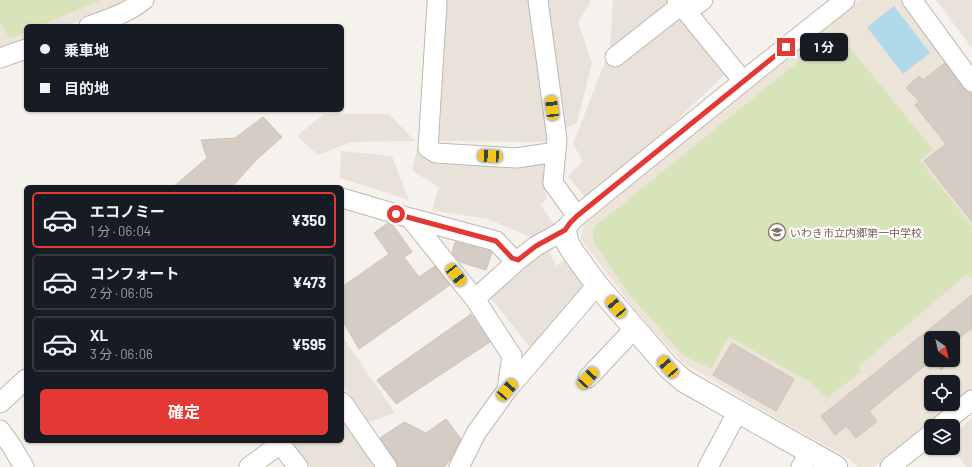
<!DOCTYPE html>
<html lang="ja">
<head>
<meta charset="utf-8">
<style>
	:root { --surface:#171b24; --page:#20242c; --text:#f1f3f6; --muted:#9ea1a6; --line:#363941; --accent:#e43834 }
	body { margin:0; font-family:Barlow,"Noto Sans JP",sans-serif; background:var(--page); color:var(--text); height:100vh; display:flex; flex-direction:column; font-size:15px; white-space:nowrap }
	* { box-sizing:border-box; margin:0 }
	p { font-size:13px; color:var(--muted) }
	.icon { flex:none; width:22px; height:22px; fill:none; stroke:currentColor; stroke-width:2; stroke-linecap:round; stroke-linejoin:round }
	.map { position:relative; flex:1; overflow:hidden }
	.side { position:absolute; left:24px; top:185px; width:320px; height:258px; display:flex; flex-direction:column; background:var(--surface); border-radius:6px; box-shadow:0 1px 3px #0004 }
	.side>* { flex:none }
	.top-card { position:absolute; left:24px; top:24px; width:320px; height:88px; border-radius:6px; box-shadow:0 1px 3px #0004; display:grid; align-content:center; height:88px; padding:0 16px; background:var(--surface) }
	.needle { width:26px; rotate:146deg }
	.buttons { position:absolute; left:924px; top:331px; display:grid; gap:8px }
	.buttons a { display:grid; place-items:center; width:36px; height:36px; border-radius:6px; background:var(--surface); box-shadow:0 1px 3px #0004; font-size:20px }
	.end { position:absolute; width:18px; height:18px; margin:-9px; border:5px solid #e43834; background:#fff; box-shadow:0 0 0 2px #fff }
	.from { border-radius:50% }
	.bubble { position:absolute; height:28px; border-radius:6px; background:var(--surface); box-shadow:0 1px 3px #0004; font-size:13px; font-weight:700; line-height:28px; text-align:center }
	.car { position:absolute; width:12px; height:24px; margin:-12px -6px; border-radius:5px; box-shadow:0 0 3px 1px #0007; background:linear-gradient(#f5c518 24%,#345 0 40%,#f5c518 0 76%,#345 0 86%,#f5c518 0) }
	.top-card b { display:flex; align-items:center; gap:14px; height:38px; font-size:15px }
	.top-card b+b { border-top:1px solid var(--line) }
	.top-card i { width:10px; height:10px; background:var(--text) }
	ul { padding:7px 0 0; list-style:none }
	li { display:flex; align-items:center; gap:12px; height:56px; margin:0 8px 6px; padding:0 8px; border:2px solid var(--line); border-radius:6px }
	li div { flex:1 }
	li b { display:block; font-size:15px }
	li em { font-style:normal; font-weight:700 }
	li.selected { border-color:var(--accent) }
	li>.icon { width:36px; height:36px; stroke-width:1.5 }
	.button { display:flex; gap:8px; margin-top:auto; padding:8px 16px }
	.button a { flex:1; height:46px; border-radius:6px; background:var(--accent); color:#fff; font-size:16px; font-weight:700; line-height:46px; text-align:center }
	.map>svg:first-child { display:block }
	.residential { fill:#e8e2db }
	.education { fill:#ece4d8; fill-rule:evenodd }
	.green { fill:#d7e4ba }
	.water { fill:#b0daea }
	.building { fill:#d5ccc3; stroke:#cfc3b7 }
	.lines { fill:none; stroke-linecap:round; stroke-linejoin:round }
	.minor-casing { stroke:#c0b8b0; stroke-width:21 }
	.tertiary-casing { stroke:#c0b8b0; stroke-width:24 }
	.minor { stroke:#fff; stroke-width:19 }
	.tertiary { stroke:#fff; stroke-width:22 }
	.route { stroke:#e43834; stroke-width:5 }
	.labels { text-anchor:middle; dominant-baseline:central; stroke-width:4; stroke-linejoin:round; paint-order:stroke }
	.education-label { font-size:11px; fill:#785e54; stroke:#fff; text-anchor:start }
</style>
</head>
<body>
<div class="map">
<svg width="972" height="467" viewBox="0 0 972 467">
	<rect width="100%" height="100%" fill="#f5f1ed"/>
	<path class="residential" d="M441 0H535L550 142 438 141Z
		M541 0H591L578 22 592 63 577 123 562 129Z
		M613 0H667L726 73 590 203 568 176 583 161 573 144 610 49Z
		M936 0H972V48Z
		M324 114H389L415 141 351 142 318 155 297 136Z
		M417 148 523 157 544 162 546 200 540 205 555 225 533 238 488 219 432 210 439 187 412 171Z
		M341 151 392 156 409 200 340 178Z
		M549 251 556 266 570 256 587 283 534 352 489 296 520 264Z
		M342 336 395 413 369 422 342 383Z
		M342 413 380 467H310L291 441H342Z
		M972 418V467H966L952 448 953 435Z"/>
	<path class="education" d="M0 0H132L125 5 65 26H26V40L0 49Z
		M861 0H904L972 91V389L874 467H859L849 459 760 409 681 361 635 310 581 239 584 224 705 125ZM931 338H953V360H931ZM931 382H953V404H931Z"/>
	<path class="green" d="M0 0H101L39 26H26V32L10 39 0 23Z
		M836 31 933 149 920 160 972 226V279L967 274 859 366 861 372 827 398 808 381 729 337 711 369 684 356 627 292 593 241V228Z"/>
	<path class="water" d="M894 6 930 53 903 74 867 27Z"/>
	<path class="building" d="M945 63 963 88 972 94V222L924 161 946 144 915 105 919 101 906 88 919 76 923 80Z
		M263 117 282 137 256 160 232 187H173L207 158 201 140 235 138Z
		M388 223 393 225 412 252 404 257 419 277 435 266 450 285 359 349 342 320V287L389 254 374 233Z
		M455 242 490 251 492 252 486 270 460 262 452 253Z
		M972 295V328L953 343V338H931L932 360 869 411 877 421 856 438 846 426 835 435 821 416Z
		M471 314 490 342 396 404 377 380Z
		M732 343 794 379 776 411 713 375Z
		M953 347 960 355 941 370 933 360H953Z
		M446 419 461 439 450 460 444 467H398L396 461 380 438 404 422 426 433Z"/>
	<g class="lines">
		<g class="minor-casing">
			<path id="minor" d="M538 0 557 139 553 183 577 216
				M677 0 743 81
				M912 0 972 82
				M437 3 428 148 436 153 516 158 556 152
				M687 12 703 0
				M89 26C108 19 128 13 144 0
				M615 57 681 5
				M0 58 26 49
				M342 198 410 218 496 241 512 258 518 260 536 246 565 230 570 223 577 216 752 74 845 0
				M410 218 475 299 512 356 507 390
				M475 299 518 260
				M588 378 635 328
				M342 402 387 467
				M0 403 26 379
				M940 426 972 400
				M0 430 11 445 24 467
				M278 441 298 467
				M249 467 280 444
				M459 467 476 433 507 390 597 285
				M708 467 738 411
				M801 467 811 451
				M890 467 931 434"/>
		</g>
		<g class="tertiary-casing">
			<path id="tertiary" d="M565 230 567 242 573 252 597 285 668 367 684 381 836 467"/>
		</g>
		<use href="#minor" class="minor"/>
		<use href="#tertiary" class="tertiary"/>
	</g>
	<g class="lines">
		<path class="route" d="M396 214 496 241 512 258 518 260 536 246 565 230 570 223 577 216 786 47"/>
	</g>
	<defs>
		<g id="school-ring" transform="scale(0.9)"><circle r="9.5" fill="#fff" stroke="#8d6e63" stroke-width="1.5"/><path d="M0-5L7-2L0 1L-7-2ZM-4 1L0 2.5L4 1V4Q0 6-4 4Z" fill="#8d6e63"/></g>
	</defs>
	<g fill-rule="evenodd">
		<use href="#school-ring" x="777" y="232"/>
	</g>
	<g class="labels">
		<g class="education-label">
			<text x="790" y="232">いわき市立内郷第一中学校</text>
		</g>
	</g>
</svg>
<div class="buttons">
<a><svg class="needle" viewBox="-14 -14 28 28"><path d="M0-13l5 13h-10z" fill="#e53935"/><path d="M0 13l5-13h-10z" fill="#9ea1a6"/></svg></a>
<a><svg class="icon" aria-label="locate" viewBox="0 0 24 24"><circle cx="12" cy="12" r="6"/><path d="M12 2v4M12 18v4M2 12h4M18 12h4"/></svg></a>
<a><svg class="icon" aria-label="layers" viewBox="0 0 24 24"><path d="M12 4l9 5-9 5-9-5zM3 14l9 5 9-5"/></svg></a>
</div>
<i class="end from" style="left:396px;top:214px"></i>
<i class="end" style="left:786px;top:47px"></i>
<div class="bubble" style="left:800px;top:33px;width:48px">1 分</div>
<i class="car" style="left:552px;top:108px;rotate:353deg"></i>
<i class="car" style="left:490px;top:156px;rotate:273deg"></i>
<i class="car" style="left:456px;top:275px;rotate:142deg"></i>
<i class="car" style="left:616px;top:307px;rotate:320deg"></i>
<i class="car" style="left:668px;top:367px;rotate:319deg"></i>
<i class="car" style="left:588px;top:378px;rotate:43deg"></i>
<i class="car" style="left:507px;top:390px;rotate:41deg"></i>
<div class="top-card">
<b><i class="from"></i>乗車地</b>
<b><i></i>目的地</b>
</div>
<section class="side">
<ul>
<li class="selected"><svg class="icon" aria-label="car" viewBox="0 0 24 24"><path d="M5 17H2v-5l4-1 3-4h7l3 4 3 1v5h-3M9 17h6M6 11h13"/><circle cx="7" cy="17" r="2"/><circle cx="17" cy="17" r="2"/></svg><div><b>エコノミー</b><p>1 分 · 06:04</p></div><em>¥350</em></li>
<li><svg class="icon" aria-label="car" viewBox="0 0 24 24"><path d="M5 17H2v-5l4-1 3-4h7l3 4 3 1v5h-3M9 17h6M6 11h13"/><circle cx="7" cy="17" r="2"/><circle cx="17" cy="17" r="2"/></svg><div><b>コンフォート</b><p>2 分 · 06:05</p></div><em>¥473</em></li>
<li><svg class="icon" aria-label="car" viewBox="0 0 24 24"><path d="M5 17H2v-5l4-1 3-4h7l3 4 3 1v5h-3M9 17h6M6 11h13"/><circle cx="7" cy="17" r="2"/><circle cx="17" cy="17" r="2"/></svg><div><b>XL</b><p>3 分 · 06:06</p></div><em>¥595</em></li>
</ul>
<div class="button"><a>確定</a></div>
</section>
</div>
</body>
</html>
